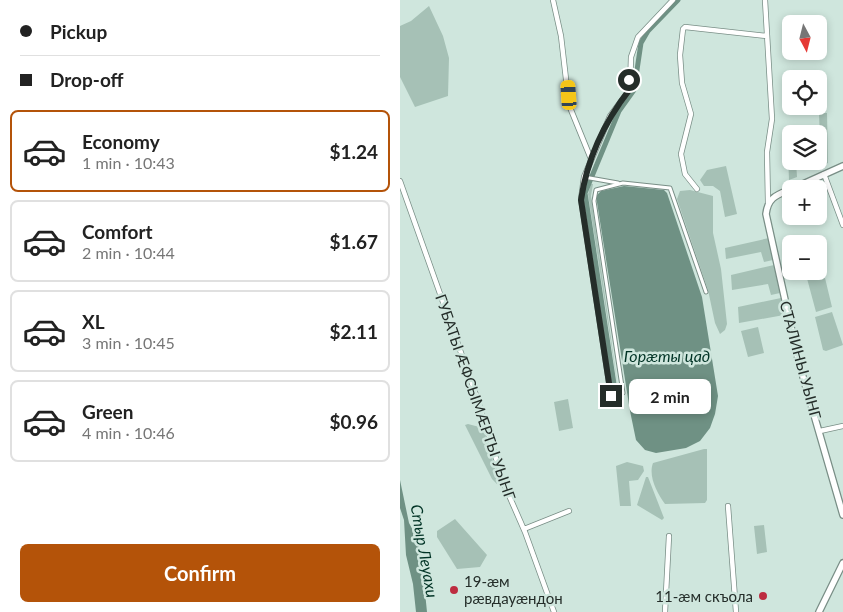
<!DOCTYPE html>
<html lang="en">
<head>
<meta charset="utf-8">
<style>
	:root { --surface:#fff; --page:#f6f6f6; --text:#222; --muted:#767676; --line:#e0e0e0; --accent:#b45309 }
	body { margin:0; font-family:Lato,sans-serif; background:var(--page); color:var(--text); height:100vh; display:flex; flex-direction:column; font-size:19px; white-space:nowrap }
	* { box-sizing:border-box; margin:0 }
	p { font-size:16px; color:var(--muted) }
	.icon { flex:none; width:28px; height:28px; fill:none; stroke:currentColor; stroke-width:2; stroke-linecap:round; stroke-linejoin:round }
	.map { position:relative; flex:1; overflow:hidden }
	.panel { display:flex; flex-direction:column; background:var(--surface); width:400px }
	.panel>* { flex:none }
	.hud { display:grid; align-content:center; height:110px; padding:0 20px; background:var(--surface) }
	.needle { width:32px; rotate:173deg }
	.controls { position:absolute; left:382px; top:15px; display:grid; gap:10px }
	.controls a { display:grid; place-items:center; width:45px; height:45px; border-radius:8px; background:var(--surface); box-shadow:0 2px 8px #0003; font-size:25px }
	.end { position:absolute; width:22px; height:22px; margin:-11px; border:6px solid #242d29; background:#fff; box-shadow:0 0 0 2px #fff }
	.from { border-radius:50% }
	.bubble { position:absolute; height:35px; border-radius:8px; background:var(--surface); box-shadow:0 2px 8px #0003; font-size:16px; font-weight:700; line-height:35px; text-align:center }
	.car { position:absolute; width:15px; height:30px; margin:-15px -8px; border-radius:6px; box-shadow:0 0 4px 1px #0007; background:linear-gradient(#f5c518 24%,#345 0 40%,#f5c518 0 76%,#345 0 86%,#f5c518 0) }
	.hud b { display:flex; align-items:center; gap:18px; height:48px; font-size:19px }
	.hud b+b { border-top:1px solid var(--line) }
	.hud i { width:12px; height:12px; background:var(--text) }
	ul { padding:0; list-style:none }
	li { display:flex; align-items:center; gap:15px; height:82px; margin:0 10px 8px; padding:0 10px; border:2px solid var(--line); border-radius:8px }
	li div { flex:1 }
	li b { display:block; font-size:19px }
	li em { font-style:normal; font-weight:700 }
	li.active { border-color:var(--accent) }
	li>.icon { width:45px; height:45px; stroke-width:1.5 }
	.primary-button { display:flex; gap:10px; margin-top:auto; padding:10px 20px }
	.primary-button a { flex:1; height:58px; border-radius:8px; background:var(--accent); color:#fff; font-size:20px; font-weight:700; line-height:58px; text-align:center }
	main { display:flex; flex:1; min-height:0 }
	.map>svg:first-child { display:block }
	.green { fill:#a6c1b6 }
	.water { fill:#6f9184 }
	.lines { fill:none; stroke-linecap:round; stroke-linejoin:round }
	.canal { stroke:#6f9184; stroke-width:5 }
	.pedestrian-casing { stroke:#798e86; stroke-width:5 }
	.minor-casing { stroke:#798e86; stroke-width:6 }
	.tertiary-casing { stroke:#798e86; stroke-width:8 }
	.pedestrian { stroke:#fff; stroke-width:3 }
	.minor { stroke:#fff; stroke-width:4.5 }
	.tertiary { stroke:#fff; stroke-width:5.5 }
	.route { stroke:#242d29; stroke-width:6 }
	.poi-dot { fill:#bd2c40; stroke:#cfe6dd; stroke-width:2 }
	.labels { text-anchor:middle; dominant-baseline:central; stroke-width:5; stroke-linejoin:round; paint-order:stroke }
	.street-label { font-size:15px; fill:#242d29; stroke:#cfe6dd }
	.poi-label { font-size:15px; fill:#242d29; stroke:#cfe6dd; text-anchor:start }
	.water-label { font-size:16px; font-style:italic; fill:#003325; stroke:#cfe6dd }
</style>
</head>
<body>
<main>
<section class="panel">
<div class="hud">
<b><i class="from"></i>Pickup</b>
<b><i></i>Drop-off</b>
</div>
<ul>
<li class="active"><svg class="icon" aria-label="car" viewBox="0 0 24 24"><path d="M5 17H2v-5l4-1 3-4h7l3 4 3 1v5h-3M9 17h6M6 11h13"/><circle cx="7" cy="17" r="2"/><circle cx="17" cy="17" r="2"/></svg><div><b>Economy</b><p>1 min · 10:43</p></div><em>$1.24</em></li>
<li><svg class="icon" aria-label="car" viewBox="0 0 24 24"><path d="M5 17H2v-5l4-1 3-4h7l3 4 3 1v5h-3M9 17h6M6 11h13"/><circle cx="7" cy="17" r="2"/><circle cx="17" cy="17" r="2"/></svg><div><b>Comfort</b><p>2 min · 10:44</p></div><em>$1.67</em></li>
<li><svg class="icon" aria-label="car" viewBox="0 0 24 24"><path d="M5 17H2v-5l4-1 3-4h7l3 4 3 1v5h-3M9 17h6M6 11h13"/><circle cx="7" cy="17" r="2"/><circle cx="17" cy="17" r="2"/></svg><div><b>XL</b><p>3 min · 10:45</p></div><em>$2.11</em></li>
<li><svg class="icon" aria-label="car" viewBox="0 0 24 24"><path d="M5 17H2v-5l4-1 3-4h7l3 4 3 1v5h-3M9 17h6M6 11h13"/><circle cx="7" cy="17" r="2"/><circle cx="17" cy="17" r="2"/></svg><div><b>Green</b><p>4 min · 10:46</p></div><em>$0.96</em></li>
</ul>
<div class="primary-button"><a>Confirm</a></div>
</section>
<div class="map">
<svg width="443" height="612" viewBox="0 0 443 612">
	<rect width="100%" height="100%" fill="#cfe6dd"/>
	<path class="green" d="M29 6 43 36 49 58 48 96 15 107 0 77V26L11 21Z
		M427 113 428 163 421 166 419 113Z
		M395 127V134H391V161H396L397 177 389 180 387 128Z
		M326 166 337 214 325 217 320 191 313 186H304L300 180 307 170Z
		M191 184H193L191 196 219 395 188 194Z
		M290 190 313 196V233L321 269 327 324 325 330 320 334 315 323 308 290 277 199 280 191Z
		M369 238 373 260 364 262 361 252 326 259 325 248Z
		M419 253 432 307 416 312 405 271H419Z
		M374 265 380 293 371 295 368 284 332 290 331 275Z
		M381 298 384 315 339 323 338 307Z
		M432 312 443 345 426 351 423 350 415 317Z
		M358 327 364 353 348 357 341 331Z
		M168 399 173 428 159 431 154 402Z
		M68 424 83 428 99 481 97 484 92 479 65 425Z
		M304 449H307V500L305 503 265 504C257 493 248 476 253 463Z
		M227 462 243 466 244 471 238 480 229 481 231 506H220L216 466Z
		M246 477H248L264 518 262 520 237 505Z
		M55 519 87 555 80 567 57 569 37 537V531Z
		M364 525 367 552 357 554 354 526Z"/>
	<path class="water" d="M224 186 264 190 267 193 302 297 318 396 315 414 310 428 300 441 286 448 256 453 245 450 236 440 230 411 196 196 201 191Z
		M0 480 9 523 20 543 27 612H16L13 584 6 555 4 520 0 508Z"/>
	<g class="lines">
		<path class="canal" d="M214 384 185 193 219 111 234 90 241 43 248 31 278 0"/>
		<g class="pedestrian-casing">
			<path id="pedestrian" d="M184 177 218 183
				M223 393 194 201 196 190 223 183 270 188 306 292"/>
		</g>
		<g class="minor-casing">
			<path id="minor" d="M153 0 161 36 169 105 191 159
				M365 0 372 119 367 152 368 203
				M424 174 443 225
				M0 181 76 395 104 484 125 532 154 612
				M297 189 285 174 281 154 291 114 282 83 280 55 283 29 285 27 367 36
				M211 396 181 199 184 177 210 116 230 89 231 57 238 37 273 0
				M420 431 443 426
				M328 506 336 612
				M124 529 169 511
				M265 612 269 536"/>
		</g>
		<g class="tertiary-casing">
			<path id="tertiary" d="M391 189C377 195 368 197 366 214L399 363 443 515
				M392 189 443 166
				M419 612 443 563"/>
		</g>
		<use href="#pedestrian" class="pedestrian"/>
		<use href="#minor" class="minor"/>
		<use href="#tertiary" class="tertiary"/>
	</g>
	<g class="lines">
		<path class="route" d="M211 396 181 200C187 159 205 121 230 89L229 80"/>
	</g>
	<g class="poi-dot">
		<circle cx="54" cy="590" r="5"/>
		<circle cx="363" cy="596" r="5"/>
	</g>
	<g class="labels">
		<g class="street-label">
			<text transform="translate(401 360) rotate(75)">СТАЛИНЫ УЫНГ</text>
			<text transform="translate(76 397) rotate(71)">ГУБАТЫ ÆФСЫМÆРТЫ УЫНГ</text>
		</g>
		<g class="poi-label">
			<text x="64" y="581">19-æм<tspan x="64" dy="17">рӕвдауӕндон</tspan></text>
			<text x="353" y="596" text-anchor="end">11-æм скъола</text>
		</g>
		<g class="water-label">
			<text x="267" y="355">Горӕты цад</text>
			<text transform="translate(25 551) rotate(80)">Стыр Леуахи</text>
		</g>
	</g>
</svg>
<div class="controls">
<a><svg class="needle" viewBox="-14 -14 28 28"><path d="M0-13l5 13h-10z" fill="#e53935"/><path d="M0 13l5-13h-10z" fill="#767676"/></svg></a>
<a><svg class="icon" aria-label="locate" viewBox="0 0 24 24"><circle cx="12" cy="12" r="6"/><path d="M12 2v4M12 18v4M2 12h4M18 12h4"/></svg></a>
<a><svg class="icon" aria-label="layers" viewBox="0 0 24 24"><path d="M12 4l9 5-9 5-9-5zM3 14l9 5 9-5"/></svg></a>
<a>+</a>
<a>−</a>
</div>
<i class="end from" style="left:229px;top:80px"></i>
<i class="end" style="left:211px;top:396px"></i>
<div class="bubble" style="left:229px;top:379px;width:82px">2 min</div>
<i class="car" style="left:169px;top:95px;rotate:356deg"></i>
</div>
</main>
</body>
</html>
